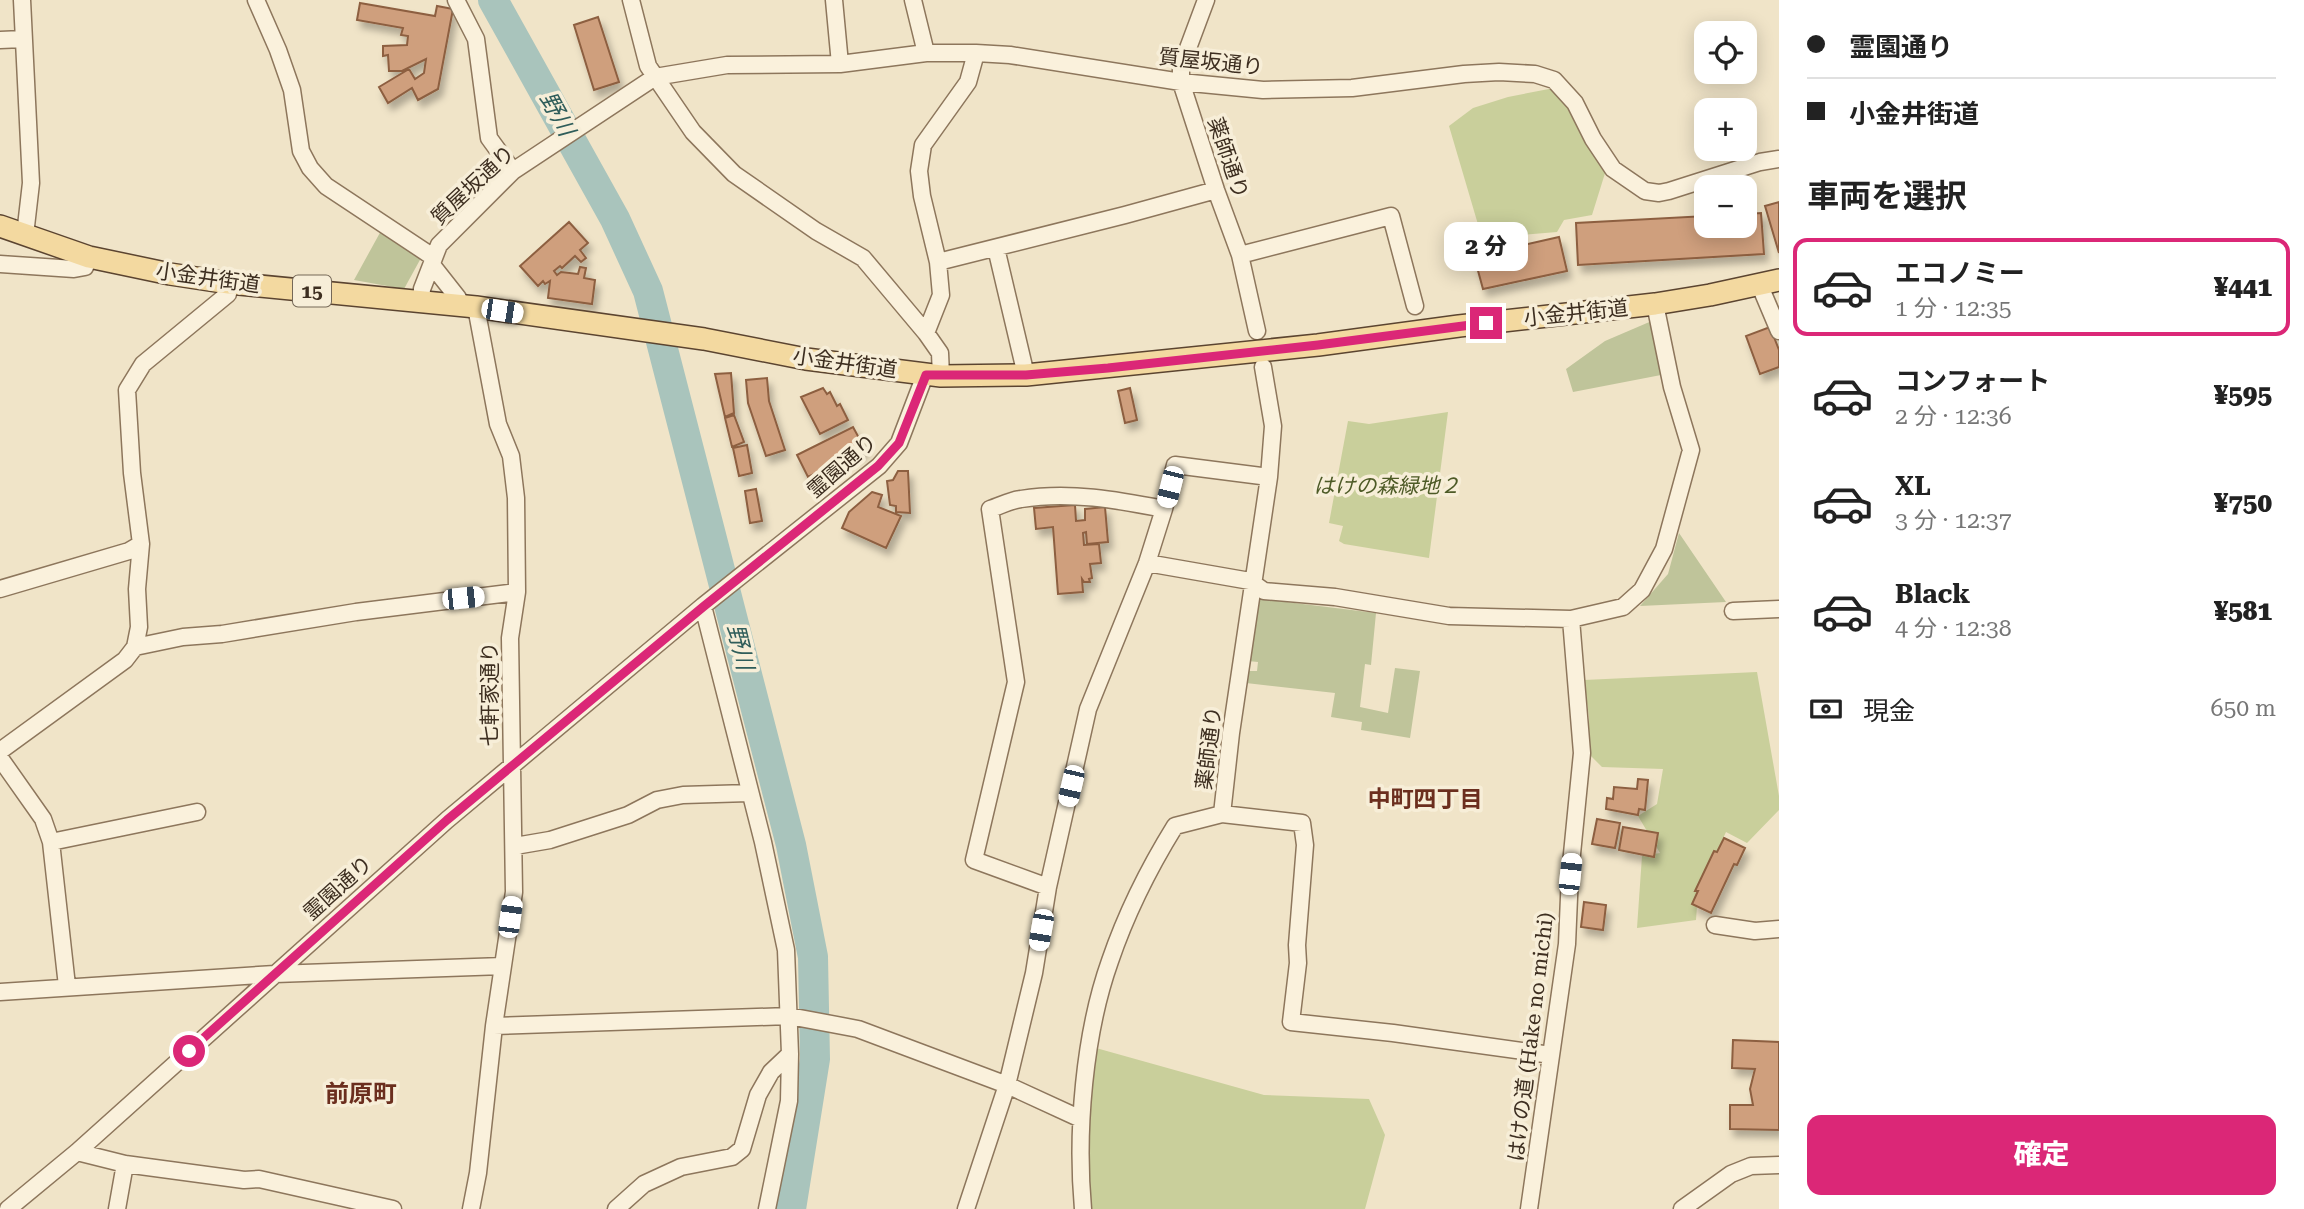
<!DOCTYPE html>
<html lang="ja">
<head>
<meta charset="utf-8">
<style>
	:root { --surface:#fff; --page:#f6f6f6; --text:#222; --muted:#767676; --line:#e0e0e0; --accent:#db2777 }
	body { margin:0; font-family:"Roboto Serif","Noto Sans JP",serif; background:var(--page); color:var(--text); height:100vh; display:flex; flex-direction:column; font-size:26px; white-space:nowrap }
	* { box-sizing:border-box; margin:0 }
	p { font-size:23px; color:var(--muted) }
	.icon { flex:none; width:38px; height:38px; fill:none; stroke:currentColor; stroke-width:2; stroke-linecap:round; stroke-linejoin:round }
	.map { position:relative; flex:1; overflow:hidden }
	.side { display:flex; flex-direction:column; background:var(--surface); width:525px }
	.side>* { flex:none }
	.top-card { display:grid; align-content:center; height:154px; padding:0 28px; background:var(--surface) }
	.fabs { position:absolute; left:1694px; top:21px; display:grid; gap:14px }
	.fabs a { display:grid; place-items:center; width:63px; height:63px; border-radius:14px; background:var(--surface); box-shadow:0 4px 18px #0003; font-size:35px }
	.end { position:absolute; width:32px; height:32px; margin:-16px; border:9px solid #db2777; background:#fff; box-shadow:0 0 0 4px #fff }
	.from { border-radius:50% }
	.bubble { position:absolute; height:49px; border-radius:14px; background:var(--surface); box-shadow:0 4px 18px #0003; font-size:23px; font-weight:800; line-height:49px; text-align:center }
	.car { position:absolute; width:21px; height:42px; margin:-21px -10px; border-radius:9px; box-shadow:0 0 5px 2px #0007; background:linear-gradient(#fff 24%,#345 0 40%,#fff 0 76%,#345 0 86%,#fff 0) }
	.top-card b { display:flex; align-items:center; gap:24px; height:66px; font-size:26px }
	.top-card b+b { border-top:2px solid var(--line) }
	.top-card i { width:18px; height:18px; background:var(--text) }
	ul { padding:0; list-style:none }
	li { display:flex; align-items:center; gap:21px; height:98px; margin:0 14px 10px; padding:0 14px; border:4px solid transparent; border-radius:14px }
	li div { flex:1 }
	li b { display:block; font-size:26px }
	li em { font-style:normal; font-weight:800 }
	li.active { border-color:var(--accent) }
	li>.icon { width:63px; height:63px; stroke-width:1.5 }
	h2 { padding:0 28px; font-size:32px; line-height:84px }
	.pay { display:flex; align-items:center; gap:18px; height:77px; padding:0 28px; font-size:26px }
	.pay p { margin-inline-start:auto }
	.primary-button { display:flex; gap:14px; margin-top:auto; padding:14px 28px }
	.primary-button a { flex:1; height:80px; border-radius:14px; background:var(--accent); color:#fff; font-size:28px; font-weight:800; line-height:80px; text-align:center }
	main { display:flex; flex:1; min-height:0 }
	.map>svg:first-child { display:block }
	.green { fill:#c9cf9b }
	.cemetery { fill:#bfc49a }
	.lines { fill:none; stroke-linecap:round; stroke-linejoin:round }
	.river { stroke:#a9c4bc; stroke-width:30 }
	.building { fill:#cf9f7d; stroke:#8d5f41; stroke-width:2; filter:url(#shadow) }
	.minor-casing { stroke:#8d765c; stroke-width:19 }
	.major-casing { stroke:#5b4430; stroke-width:24 }
	.minor { stroke:#faf1dc; stroke-width:16 }
	.major { stroke:#f3d9a0; stroke-width:21 }
	.route { stroke:#db2777; stroke-width:9 }
	.labels { text-anchor:middle; dominant-baseline:central; stroke-width:7; stroke-linejoin:round; paint-order:stroke }
	.shield { fill:#f7eed8; stroke:#756857; stroke-width:2 }
	.shield-label { font-size:19px; font-weight:bold; fill:#3d2e20 }
	.street-label { font-size:21px; fill:#3d2e20; stroke:#f7eed8 }
	.park-label { font-size:21px; font-style:italic; fill:#4d5a26; stroke:#f7eed8 }
	.water-label { font-size:23px; font-style:italic; fill:#2f5d5a; stroke:#f7eed8 }
	.neighbourhood-label { font-size:23px; font-weight:bold; fill:#6b2e1e; stroke:#f7eed8 }
	.quarter-label { font-size:24px; font-weight:bold; fill:#6b2e1e; stroke:#f7eed8 }
</style>
</head>
<body>
<main>
<div class="map">
<svg width="1779" height="1209" viewBox="0 0 1779 1209">
	<defs>
		<filter id="shadow"><feDropShadow dx="4" dy="7" stdDeviation="3.5" flood-color="#0004"/></filter>
	</defs>
	<rect width="100%" height="100%" fill="#f0e4c8"/>
	<path class="green" d="M1554 88 1575 113 1606 170 1592 215 1564 220 1557 232 1482 238 1449 126 1473 108 1508 97Z
		M1448 412 1429 558 1344 544 1339 541 1343 526 1329 523 1348 421 1369 424Z
		M1757 672 1779 796V810L1747 843 1726 832 1698 892 1696 920 1637 928 1642 856 1660 853 1638 816 1657 804 1663 769 1602 767 1589 754V717L1584 680Z
		M1096 1048 1264 1095 1369 1099 1385 1135 1365 1209H1087V1113Z"/>
	<path class="cemetery" d="M382 229 421 258 404 289 354 280Z
		M1654 320 1661 375 1573 392 1566 369 1605 341Z
		M1679 533 1726 602 1640 606 1668 574Z
		M1261 599 1376 613 1371 665 1365 664 1360 707 1388 713 1395 668 1420 671 1410 738 1361 730 1362 722 1331 717 1335 693 1246 683 1248 671H1257L1258 662 1248 661 1256 606Z"/>
	<g class="lines">
		<path class="river" d="M493 0 615 219 648 291 791 845 813 957 815 1059 791 1209"/>
	</g>
	<path class="building" d="M360 3 435 16 437 6 453 9 438 89 418 100 412 88 388 103 379 87 409 69 415 79 424 73 426 59 402 71H389L388 55 383 56V46L407 45 408 36 401 35 403 28 357 20Z
		M598 17 619 82 594 90 574 25Z
		M1779 202V253L1765 206Z
		M1761 213 1764 254 1578 265 1576 223 1706 216V226H1745V214Z
		M569 222 588 243 580 250 586 258 581 262 575 256 562 268 560 266 554 271 557 275 561 272 578 274 580 267 586 268 584 278 595 280 592 304 548 298 550 281 545 284 543 281 538 286 520 266Z
		M1559 237 1567 271 1483 289 1474 256Z
		M1770 327 1779 350V367L1760 374 1746 336Z
		M731 373 734 413 725 417 715 374Z
		M767 378 769 401 785 450 766 456 748 403 746 380Z
		M823 388 827 394 830 392 837 406 840 404 848 420 820 434 801 397Z
		M1130 388 1137 420 1125 423 1118 391Z
		M734 415 744 442 732 447 725 418Z
		M853 427 865 449 808 477 797 455Z
		M747 445 752 473 739 476 733 448Z
		M898 471H908L910 513 896 512V506L890 505 887 481 893 480Z
		M756 489 762 521 750 523 745 491Z
		M872 492 882 495 878 507 901 516 886 548 842 528 849 512Z
		M1075 505 1076 521 1085 520V509L1105 507 1108 542 1087 544 1086 532 1083 533 1084 545 1099 544 1101 563 1090 564 1092 578 1089 579 1090 582H1084L1082 579 1083 592 1058 594 1053 527 1036 529 1034 508Z
		M1638 779 1648 780 1645 810 1639 809 1638 815 1606 809 1607 798 1613 799 1614 787 1637 789Z
		M1597 819 1620 823 1615 848 1592 844Z
		M1623 827 1658 833 1654 857 1619 850Z
		M1724 838 1745 848 1737 865 1734 864 1711 913 1692 904 1698 891H1695L1714 851 1717 852Z
		M1584 902 1606 905 1603 930 1581 927Z
		M1733 1040 1779 1042V1130L1730 1129V1105H1753L1750 1089 1755 1069 1732 1068Z"/>
	<g class="lines">
		<g class="minor-casing">
			<path id="minor" d="M22 0 31 183 25 235
				M256 0 278 50 292 90 301 151 310 168 326 186 433 257
				M456 0 476 39 489 138 513 171
				M631 0 648 66 693 132 734 174 816 231 863 258 926 333 940 353 941 376
				M834 0 840 64
				M913 0 926 53
				M1206 0 1181 67V82L1216 190 1240 255 1257 331
				M0 40 23 39
				M996 248 1026 375
				M1240 255 1391 216 1415 306
				M938 262 1125 215 1216 190
				M0 264 74 269 85 267 89 257
				M432 265 458 298 457 306
				M1760 286 1779 331
				M421 302 422 289 439 245 513 171 655 77 727 65 840 64 926 53H976L1010 55 1181 82 1263 90 1352 88 1464 74 1499 72 1535 74 1554 80 1575 103 1593 139 1613 169 1645 191 1659 193 1669 191 1760 162 1779 159
				M926 333 941 295 938 262 922 196 919 171 923 145 968 82 976 53
				M1147 563 1250 581 1264 591 1335 597 1449 616 1571 619 1623 607 1642 590 1664 549 1691 450 1672 387 1655 304
				M0 589 129 551 141 544
				M703 606 763 842 786 950 790 1054 789 1101 767 1209
				M1733 611 1779 609
				M135 647 183 637 222 634 356 612 517 592
				M0 751 125 660 135 647 139 627 137 589 141 544 132 473 127 390 143 364 228 294 229 283
				M0 758 43 819 51 842 67 986
				M1222 814 1302 823 1305 845 1297 945 1298 963 1291 1022 1393 1033 1551 1055
				M51 842 197 812
				M515 846 550 840 628 815 657 800 683 795 749 793
				M1048 887 974 860 1016 682 990 509C1000 506 1011 500 1021 499 1069 491 1118 500 1164 509
				M1715 925 1755 931 1779 929
				M0 992 275 974 503 966
				M494 1026 789 1016 858 1029 1007 1085 1081 1119
				M77 1152 125 1164 244 1180 259 1179 393 1209
				M8 1209 77 1152 447 820 703 606 879 466 899 443 925 375
				M117 1209 125 1164
				M471 1209 478 1173 494 1026 514 892 510 638 517 592 516 498 511 456 498 424 476 307
				M616 1209 644 1184 681 1167 732 1157 742 1149 758 1095 771 1072 790 1054
				M966 1209 1007 1085 1034 973 1048 887 1088 709 1147 563 1164 509 1175 465 1269 477
				M1083 1209C1076 1132 1084 1034 1110 961 1126 914 1149 868 1175 826L1222 814 1231 733 1269 477 1273 426 1263 367
				M1529 1209 1567 944 1570 874 1582 753 1571 619
				M1682 1209 1731 1174 1751 1166 1779 1165"/>
		</g>
		<g class="major-casing">
			<path id="major" d="M0 226 89 257 170 274 229 283 476 307 704 339 806 359 941 376 1026 375 1318 345 1459 326 1655 304 1710 295 1779 280"/>
		</g>
		<use href="#minor" class="minor"/>
		<use href="#major" class="major"/>
	</g>
	<g class="lines">
		<path class="route" d="M189 1051 447 820 703 607 878 466 899 443 926 375H1026L1108 368 1318 345 1486 323"/>
	</g>
	<g class="labels">
		<rect class="shield" x="293" y="275.5" width="38" height="31" rx="5"/>
		<g class="shield-label">
			<text x="312" y="291">15</text>
		</g>
		<g class="street-label">
			<text transform="translate(1211 62) rotate(6)">質屋坂通り</text>
			<text transform="translate(1228 158) rotate(71)">薬師通り</text>
			<text transform="translate(473 185) rotate(-43)">質屋坂通り</text>
			<text transform="translate(208 278) rotate(8)">小金井街道</text>
			<text transform="translate(1576 313) rotate(-6)">小金井街道</text>
			<text transform="translate(845 363) rotate(8)">小金井街道</text>
			<text transform="translate(842 466) rotate(-41)">霊園通り</text>
			<text transform="translate(490 694) rotate(-90)">七軒家通り</text>
			<text transform="translate(1209 748) rotate(-83)">薬師通り</text>
			<text transform="translate(338 888) rotate(-42)">霊園通り</text>
			<text transform="translate(1531 1037) rotate(-83)">はけの道 (Hake no michi)</text>
		</g>
		<g class="park-label">
			<text x="1387" y="486">はけの森緑地２</text>
		</g>
		<g class="water-label">
			<text transform="translate(557 114) rotate(61)">野川</text>
			<text transform="translate(740 647) rotate(76)">野川</text>
		</g>
		<g class="neighbourhood-label">
			<text x="1425" y="799">中町四丁目</text>
		</g>
		<g class="quarter-label">
			<text x="361" y="1094">前原町</text>
		</g>
	</g>
</svg>
<div class="fabs">
<a><svg class="icon" aria-label="locate" viewBox="0 0 24 24"><circle cx="12" cy="12" r="6"/><path d="M12 2v4M12 18v4M2 12h4M18 12h4"/></svg></a>
<a>+</a>
<a>−</a>
</div>
<i class="end from" style="left:189px;top:1051px"></i>
<i class="end" style="left:1486px;top:323px"></i>
<div class="bubble" style="left:1444px;top:222px;width:84px">2 分</div>
<i class="car" style="left:502px;top:311px;rotate:99deg"></i>
<i class="car" style="left:1170px;top:487px;rotate:194deg"></i>
<i class="car" style="left:463px;top:598px;rotate:84deg"></i>
<i class="car" style="left:1071px;top:786px;rotate:193deg"></i>
<i class="car" style="left:1570px;top:874px;rotate:6deg"></i>
<i class="car" style="left:510px;top:917px;rotate:8deg"></i>
<i class="car" style="left:1041px;top:930px;rotate:190deg"></i>
</div>
<section class="side">
<div class="top-card">
<b><i class="from"></i>霊園通り</b>
<b><i></i>小金井街道</b>
</div>
<h2>車両を選択</h2>
<ul>
<li class="active"><svg class="icon" aria-label="car" viewBox="0 0 24 24"><path d="M5 17H2v-5l4-1 3-4h7l3 4 3 1v5h-3M9 17h6M6 11h13"/><circle cx="7" cy="17" r="2"/><circle cx="17" cy="17" r="2"/></svg><div><b>エコノミー</b><p>1 分 · 12:35</p></div><em>¥441</em></li>
<li><svg class="icon" aria-label="car" viewBox="0 0 24 24"><path d="M5 17H2v-5l4-1 3-4h7l3 4 3 1v5h-3M9 17h6M6 11h13"/><circle cx="7" cy="17" r="2"/><circle cx="17" cy="17" r="2"/></svg><div><b>コンフォート</b><p>2 分 · 12:36</p></div><em>¥595</em></li>
<li><svg class="icon" aria-label="car" viewBox="0 0 24 24"><path d="M5 17H2v-5l4-1 3-4h7l3 4 3 1v5h-3M9 17h6M6 11h13"/><circle cx="7" cy="17" r="2"/><circle cx="17" cy="17" r="2"/></svg><div><b>XL</b><p>3 分 · 12:37</p></div><em>¥750</em></li>
<li><svg class="icon" aria-label="car" viewBox="0 0 24 24"><path d="M5 17H2v-5l4-1 3-4h7l3 4 3 1v5h-3M9 17h6M6 11h13"/><circle cx="7" cy="17" r="2"/><circle cx="17" cy="17" r="2"/></svg><div><b>Black</b><p>4 分 · 12:38</p></div><em>¥581</em></li>
</ul>
<div class="pay"><svg class="icon" aria-label="cash" viewBox="0 0 24 24"><path d="M3 7h18v10H3z"/><circle cx="12" cy="12" r="2"/></svg>現金<p>650 m</p></div>
<div class="primary-button"><a>確定</a></div>
</section>
</main>
</body>
</html>
